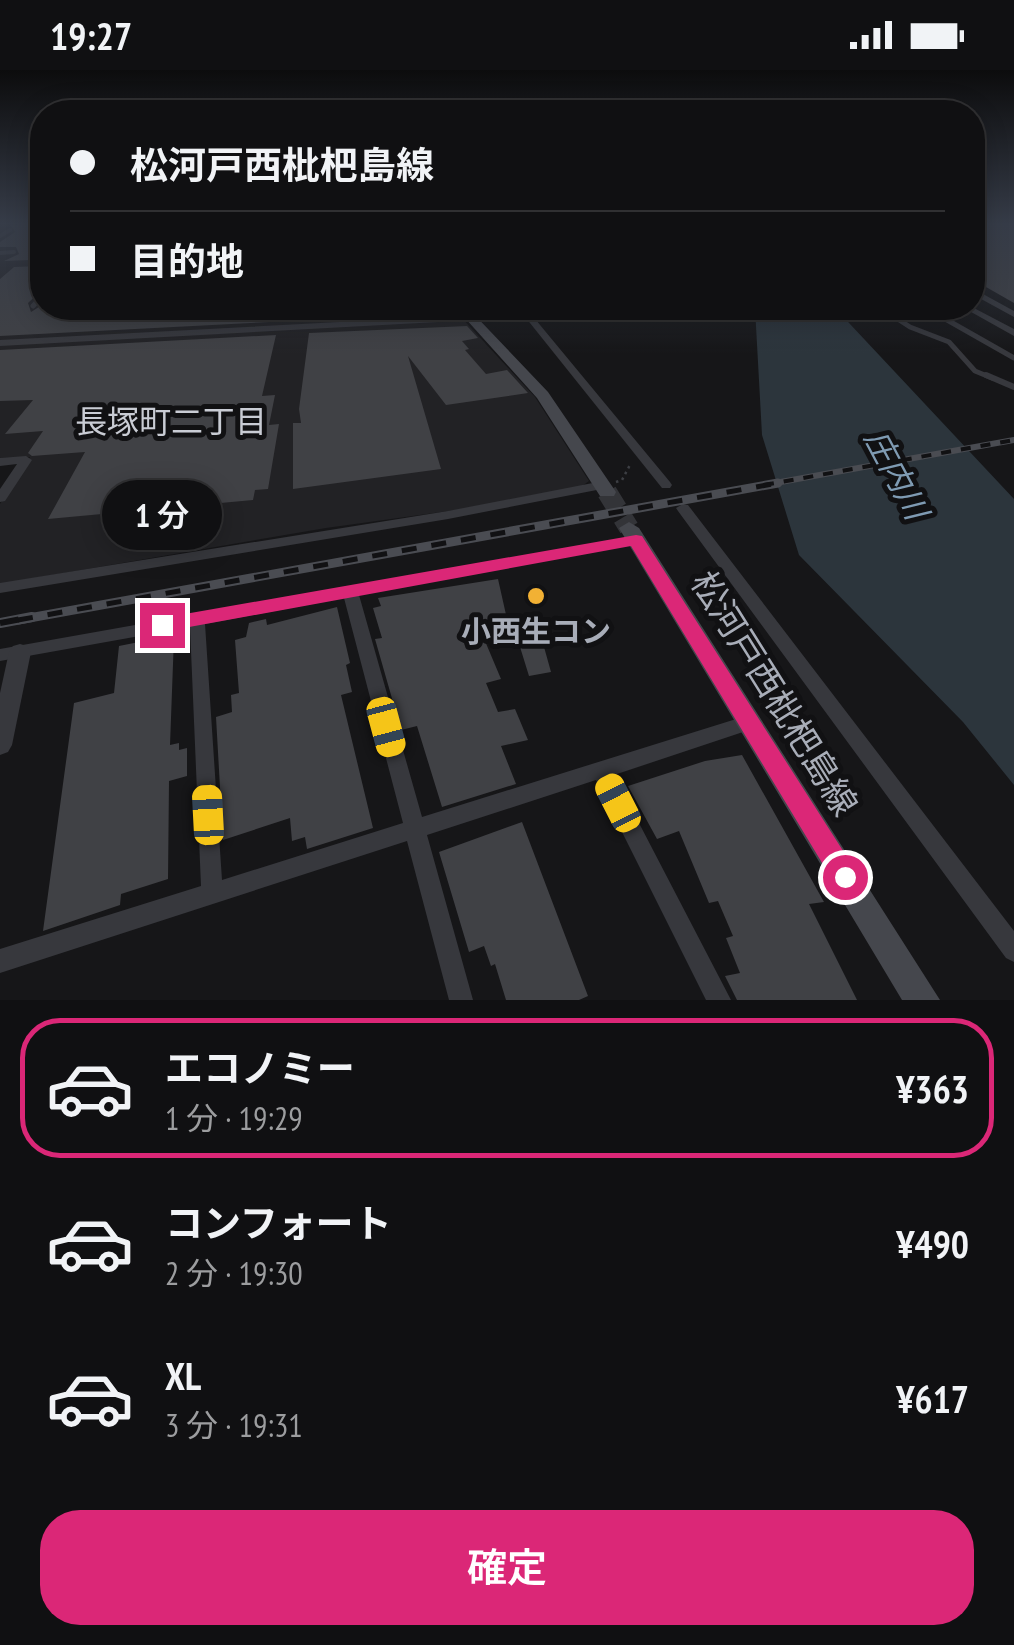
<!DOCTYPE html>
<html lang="ja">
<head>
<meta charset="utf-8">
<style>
	:root { --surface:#101012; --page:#1e1e20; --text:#f1f3f6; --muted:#9c9d9f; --line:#303032; --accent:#db2777 }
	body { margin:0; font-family:"PT Sans Narrow","Noto Sans JP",sans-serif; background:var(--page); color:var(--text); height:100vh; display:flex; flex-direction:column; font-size:38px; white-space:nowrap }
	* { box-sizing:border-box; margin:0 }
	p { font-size:32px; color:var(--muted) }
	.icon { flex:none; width:55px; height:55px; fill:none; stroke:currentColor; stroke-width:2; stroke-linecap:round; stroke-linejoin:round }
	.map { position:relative; height:930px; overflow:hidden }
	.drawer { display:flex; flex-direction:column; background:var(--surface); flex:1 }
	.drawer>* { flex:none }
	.hud { position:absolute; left:30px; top:30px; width:955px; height:220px; border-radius:40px; box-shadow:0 5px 25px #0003,0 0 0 2px var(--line); display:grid; align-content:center; height:220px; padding:0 40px; background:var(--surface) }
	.end { position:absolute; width:45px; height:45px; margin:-22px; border:12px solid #db2777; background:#fff; box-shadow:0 0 0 5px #fff }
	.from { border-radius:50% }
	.bubble { position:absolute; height:70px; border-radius:35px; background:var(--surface); box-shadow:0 5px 25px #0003,0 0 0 2px var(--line); font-size:32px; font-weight:600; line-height:70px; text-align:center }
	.car { position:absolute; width:30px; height:60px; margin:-30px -15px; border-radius:12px; box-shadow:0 0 8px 2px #0007; background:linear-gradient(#f5c518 24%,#345 0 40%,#f5c518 0 76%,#345 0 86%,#f5c518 0) }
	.hud b { display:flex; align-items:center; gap:35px; height:95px; font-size:38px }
	.hud b+b { border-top:2px solid var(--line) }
	.hud i { width:25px; height:25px; background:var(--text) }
	ul { padding:18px 0 0; list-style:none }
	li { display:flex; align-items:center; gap:30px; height:140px; margin:0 20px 15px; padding:0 20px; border:5px solid transparent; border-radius:40px }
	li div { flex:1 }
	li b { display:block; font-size:38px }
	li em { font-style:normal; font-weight:600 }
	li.active { border-color:var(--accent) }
	li>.icon { width:90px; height:90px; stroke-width:1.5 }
	.action { display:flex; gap:20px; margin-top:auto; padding:20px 40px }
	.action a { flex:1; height:115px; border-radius:40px; background:var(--accent); color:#fff; font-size:40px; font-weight:600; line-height:115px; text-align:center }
	.status { display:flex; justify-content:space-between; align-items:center; height:70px; padding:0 50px; background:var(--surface); direction:ltr }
	.status svg { height:28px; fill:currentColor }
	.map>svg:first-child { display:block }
	.built { fill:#222225 }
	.water { fill:#2c353c }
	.building { fill:#404145 }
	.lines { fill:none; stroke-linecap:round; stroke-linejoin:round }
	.secondary-tunnel { stroke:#333438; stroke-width:20; stroke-dasharray:20 10; stroke-linecap:butt }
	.path { stroke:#3d3f44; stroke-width:2.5; stroke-dasharray:2.5 4; stroke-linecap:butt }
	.service-far2 { stroke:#37383d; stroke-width:4 }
	.service-far1 { stroke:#37383d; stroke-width:5 }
	.service { stroke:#37383d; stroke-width:6 }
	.minor { fill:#37383d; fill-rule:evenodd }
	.tertiary { fill:#37383d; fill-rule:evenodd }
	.secondary { fill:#45474d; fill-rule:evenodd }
	.rail-far2-casing { stroke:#4a4c52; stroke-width:6 }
	.rail-far1-casing { stroke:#4a4c52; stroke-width:9 }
	.rail-casing { stroke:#4a4c52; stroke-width:10 }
	.rail-far2 { stroke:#111113; stroke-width:4; stroke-dasharray:10; stroke-linecap:butt }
	.rail-far1 { stroke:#111113; stroke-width:5; stroke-dasharray:15; stroke-linecap:butt }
	.rail { stroke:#111113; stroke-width:6; stroke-dasharray:19; stroke-linecap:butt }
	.route { fill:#db2777 }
	.poi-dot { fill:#f2b134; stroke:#111113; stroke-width:4 }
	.labels { text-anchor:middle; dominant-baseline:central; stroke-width:10; stroke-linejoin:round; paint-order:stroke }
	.poi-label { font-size:30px; font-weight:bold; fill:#a8adb8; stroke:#111113 }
	.neighbourhood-label { font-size:32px; fill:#c9ccd4; stroke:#111113 }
	.water-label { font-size:32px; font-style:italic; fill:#7f9bb3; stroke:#111113 }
	.near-street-label { font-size:35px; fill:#a8adb8; stroke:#111113 }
</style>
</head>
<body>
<div class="status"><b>19:27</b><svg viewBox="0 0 49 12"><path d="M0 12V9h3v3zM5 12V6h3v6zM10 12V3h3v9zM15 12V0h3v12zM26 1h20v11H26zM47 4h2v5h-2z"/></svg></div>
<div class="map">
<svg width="1014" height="930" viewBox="0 0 1014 930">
	<rect width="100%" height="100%" fill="#161618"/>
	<path class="built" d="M0 153H42V238H459V245L535 327 589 411 582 416 456 440 326 458 0 514V434L30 387 0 388Z"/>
	<path class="water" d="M755 238H835L1014 429V715L963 652 799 485 762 365Z"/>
	<path class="building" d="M42 153V179L30 190 4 191 19 184 16 177H0V172L15 162 11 155Z
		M972 153H1014V233L972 209Z
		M42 196V220L28 233 31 242 42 235 293 238 290 251 0 266V209L14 197Z
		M312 238H432V241L455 242 311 250Z
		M467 256 478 268 462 271 469 279 465 280 486 304 507 300 528 323 446 335 408 286 441 399 293 419V353H301L299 339 309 263Z
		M276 265 262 326 275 325 269 355 279 354 268 419 255 420 253 430 48 449 85 382 32 386 28 383 43 361 5 364 33 330 0 331V280Z
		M498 509 511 567 485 571 501 609 486 613 498 642 515 639 528 670 501 676 516 714 442 737 417 656 401 660 375 569 382 568 373 538 381 536 378 528Z
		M337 537 350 593 346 595 352 622 341 625 373 758 307 779 305 767 292 771 290 748 223 770 216 647 232 642 231 625 239 623 235 570 246 567 249 553 266 549 267 555Z
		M539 559 551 602 529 606 516 564Z
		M169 566 174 567 170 675 179 673V680L187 678V706L169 711 168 809 121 824 120 835 43 861 74 633 114 623 119 576Z
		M742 685 824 832 809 834 857 930H737L725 906 740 903 726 868 733 866 718 831 709 833 679 761 657 769 628 716 705 691Z
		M522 752 588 926 579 930H506L495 894 491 896 484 876 469 882 439 782Z"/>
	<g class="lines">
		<path class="secondary-tunnel" d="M607 422 629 458"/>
		<path class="path" d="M616 412 622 410 631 393"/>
		<path class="service-far2" d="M0 166 10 160
			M0 183 14 182"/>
		<path class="service-far1" d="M33 236 42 226
			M881 238 910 257 949 272 975 301 992 308
			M926 238 1014 288"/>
		<path class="service" d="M986 305 1014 317"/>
		<path class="minor" d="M972 218 1014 241V247L972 224Z
			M972 237 1014 259V266L964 238Z
			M518 238H526L670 412 672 415 670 418H662Z
			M472 245 476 248 475 250 0 276V270Z
			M26 386 32 390 5 431 0 432V419L17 394 0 396V388Z
			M603 411 609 415 607 418 448 449 0 523V513L448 441Z
			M683 434 688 435 1014 861V892L1006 888 678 441 676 438Z
			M636 466 641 467 643 470 641 473 359 525 422 747 749 645 755 648 758 653 755 658 614 705 731 930H706L596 710 427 765 473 930H449L407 771 0 903V879L201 816 190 557 0 591V579ZM344 528 403 753 222 810 205 554Z"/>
		<path class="tertiary" d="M20 574 27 576 31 582 12 675 8 682 0 685V623L9 582 13 576Z"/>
		<path class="secondary" d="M456 238H468L548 322 616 422 614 426H600L537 328Z
			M629 452 639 458 940 930H902L619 458Z"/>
		<g class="rail-far2-casing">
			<path id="rail-far2" d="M764 415 1014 370"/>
		</g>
		<g class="rail-far1-casing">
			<path id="rail-far1" d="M18 550 778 413"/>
		</g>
		<g class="rail-casing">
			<path id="rail" d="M0 553 32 547"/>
		</g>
		<use href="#rail-far2" class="rail-far2"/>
		<use href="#rail-far1" class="rail-far1"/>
		<use href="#rail" class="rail"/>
	</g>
	<linearGradient id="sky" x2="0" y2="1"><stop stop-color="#0c0c0d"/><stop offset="0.54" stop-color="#363c48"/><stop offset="1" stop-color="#363c48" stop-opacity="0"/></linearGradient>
	<rect width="1014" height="284" fill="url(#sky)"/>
	<path class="route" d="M636 465 642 466 854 798 858 807 854 816 845 820 836 816 631 476 162 562 152 555 162 548Z"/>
	<circle class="poi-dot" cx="536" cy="526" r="10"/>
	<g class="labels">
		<g class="poi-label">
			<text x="536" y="560">小西生コン</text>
		</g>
		<g class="neighbourhood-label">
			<text x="171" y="351">長塚町二丁目</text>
		</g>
		<g class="water-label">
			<text transform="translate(897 404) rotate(62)">庄内川</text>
		</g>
		<g class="near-street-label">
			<text transform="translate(775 623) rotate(58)">松河戸西枇杷島線</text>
		</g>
	</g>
</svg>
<i class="end from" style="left:845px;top:807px"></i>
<i class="end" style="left:162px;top:555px"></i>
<div class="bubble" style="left:102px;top:410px;width:120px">1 分</div>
<i class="car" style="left:386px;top:657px;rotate:165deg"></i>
<i class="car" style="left:618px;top:733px;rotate:333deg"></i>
<i class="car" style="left:208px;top:745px;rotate:357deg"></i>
<div class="hud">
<b><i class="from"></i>松河戸西枇杷島線</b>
<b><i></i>目的地</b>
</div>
</div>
<section class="drawer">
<ul>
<li class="active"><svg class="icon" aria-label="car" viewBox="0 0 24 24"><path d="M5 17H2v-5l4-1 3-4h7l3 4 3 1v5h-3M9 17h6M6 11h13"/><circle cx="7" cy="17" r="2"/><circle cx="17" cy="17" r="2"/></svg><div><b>エコノミー</b><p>1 分 · 19:29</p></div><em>¥363</em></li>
<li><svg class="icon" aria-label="car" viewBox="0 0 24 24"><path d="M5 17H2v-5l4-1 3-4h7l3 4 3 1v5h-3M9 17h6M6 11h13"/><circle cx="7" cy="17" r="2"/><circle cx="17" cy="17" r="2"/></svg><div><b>コンフォート</b><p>2 分 · 19:30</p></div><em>¥490</em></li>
<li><svg class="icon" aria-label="car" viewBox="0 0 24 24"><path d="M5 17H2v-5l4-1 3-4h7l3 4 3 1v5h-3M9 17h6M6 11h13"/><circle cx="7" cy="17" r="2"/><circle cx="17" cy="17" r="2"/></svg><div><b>XL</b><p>3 分 · 19:31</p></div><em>¥617</em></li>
</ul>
<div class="action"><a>確定</a></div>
</section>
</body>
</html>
